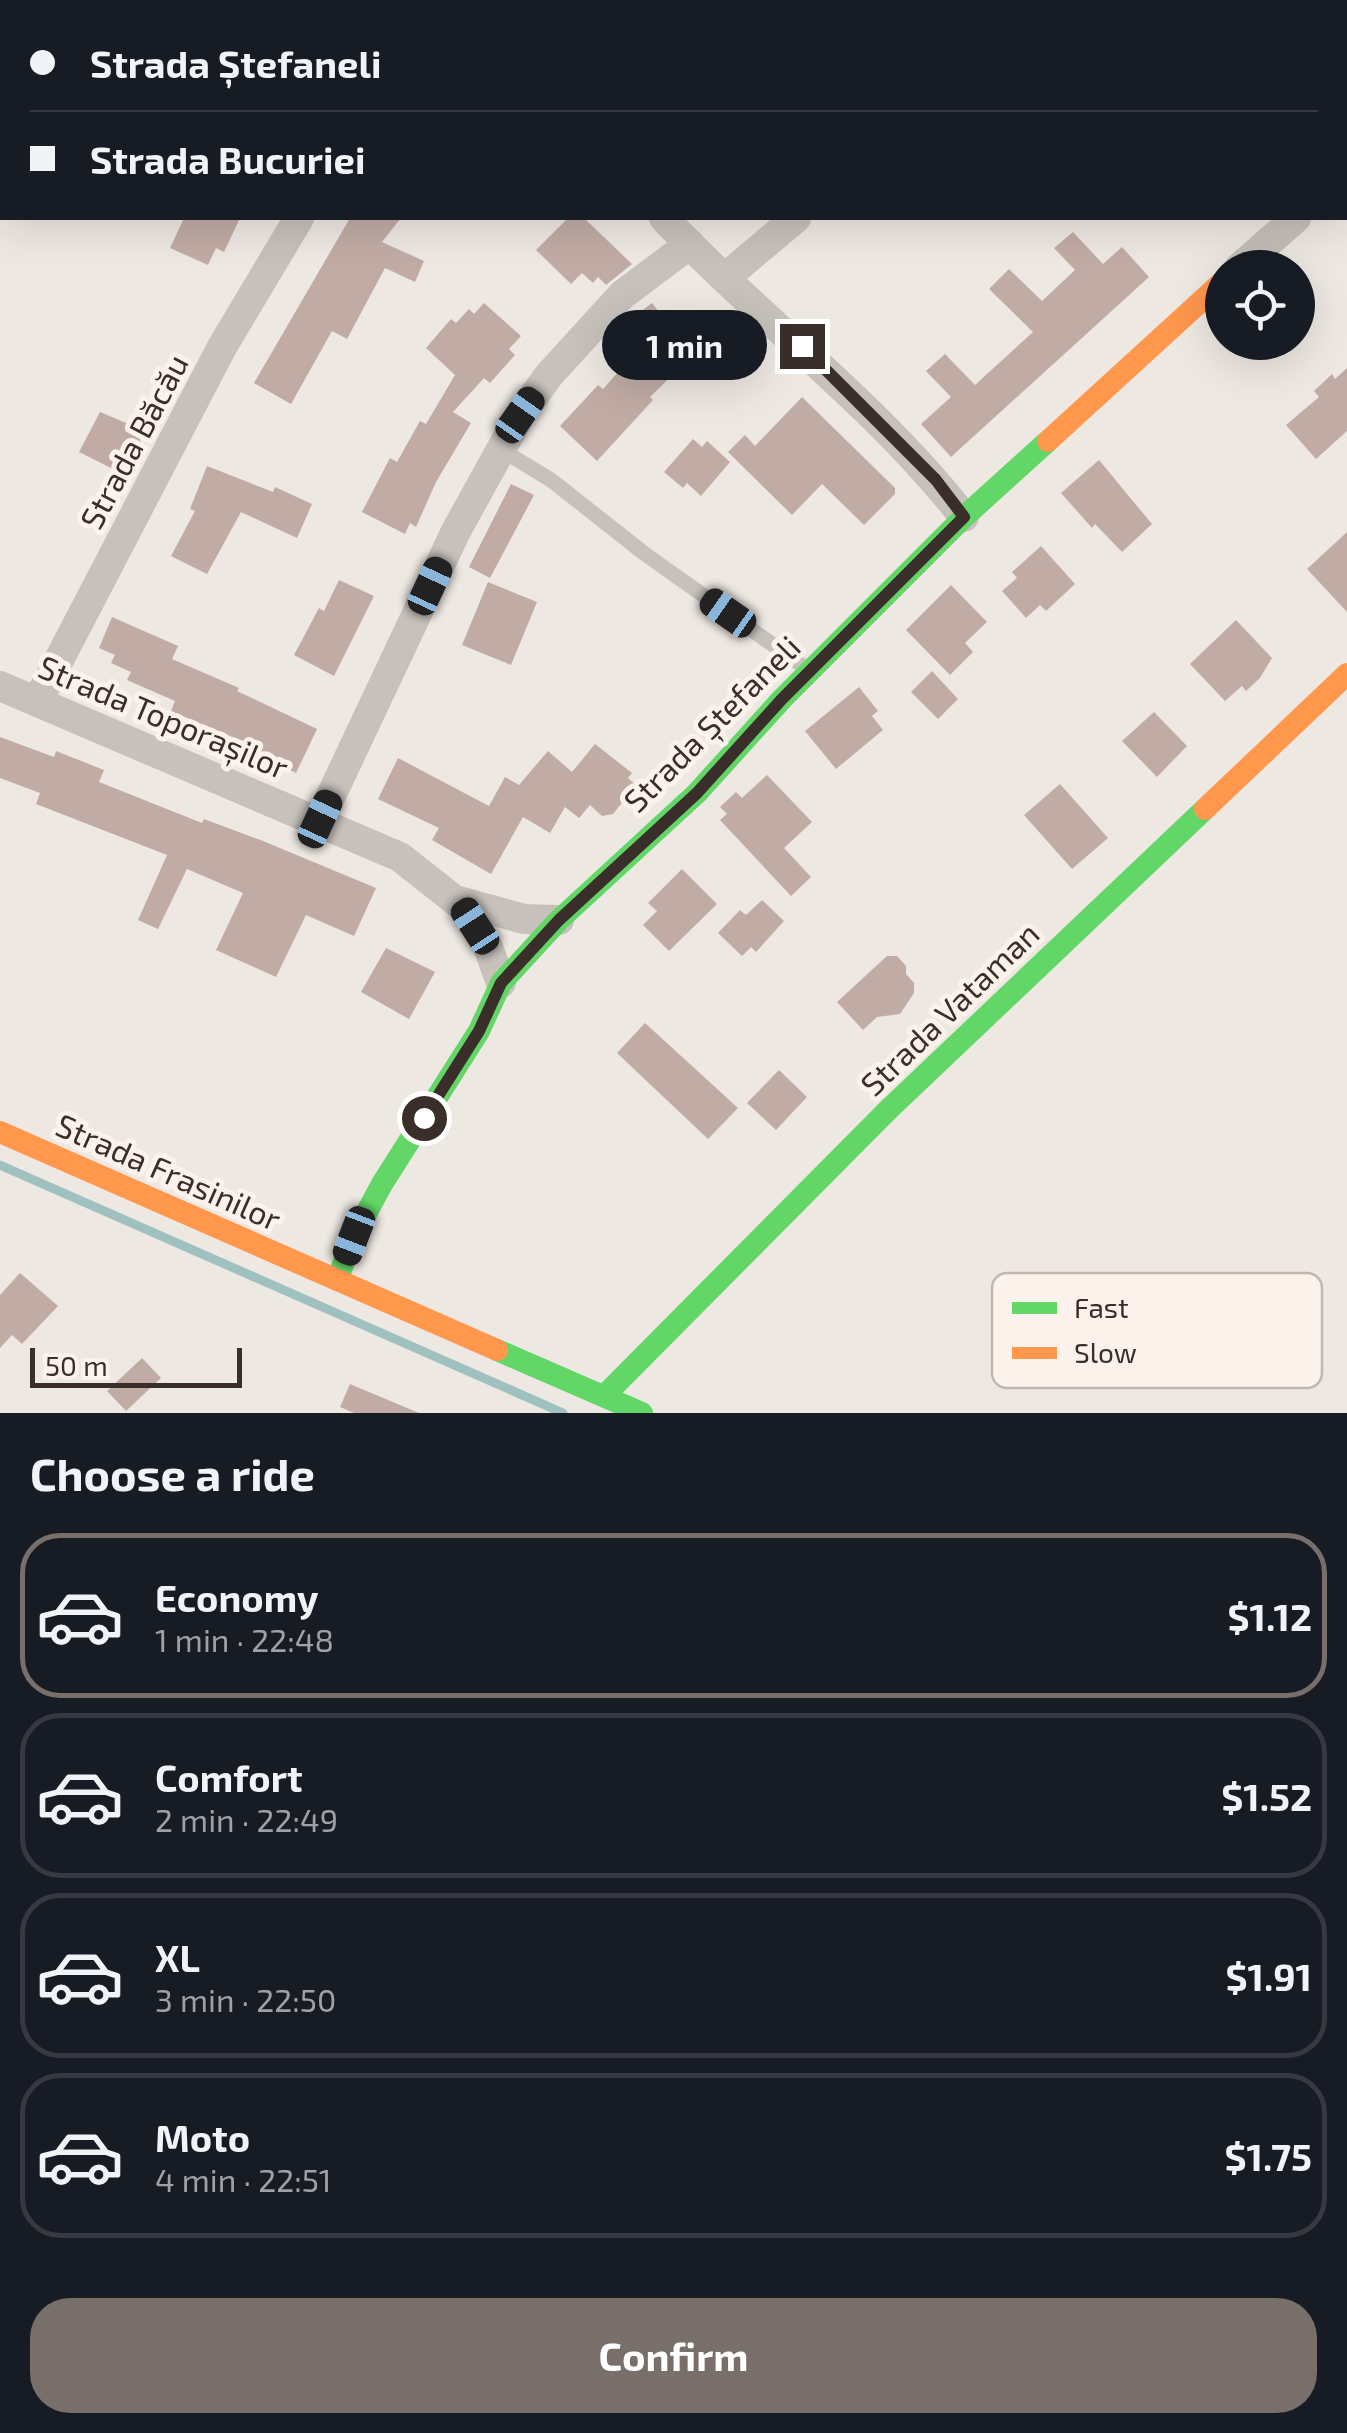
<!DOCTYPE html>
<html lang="en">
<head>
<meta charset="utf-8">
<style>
	:root { --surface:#171b24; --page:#242831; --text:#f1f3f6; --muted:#9ea1a6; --line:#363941; --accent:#786f6a }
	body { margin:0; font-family:"Exo 2",sans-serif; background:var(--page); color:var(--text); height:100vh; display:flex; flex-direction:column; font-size:38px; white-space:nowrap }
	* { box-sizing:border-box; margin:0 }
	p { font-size:32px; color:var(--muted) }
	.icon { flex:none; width:55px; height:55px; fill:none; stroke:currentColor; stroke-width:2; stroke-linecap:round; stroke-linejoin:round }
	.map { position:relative; height:1413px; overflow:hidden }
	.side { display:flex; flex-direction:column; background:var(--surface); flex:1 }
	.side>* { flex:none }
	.hud { position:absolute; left:0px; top:0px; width:1348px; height:220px; box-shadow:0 10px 40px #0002; display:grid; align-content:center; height:220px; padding:0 30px; background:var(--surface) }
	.buttons { position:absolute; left:1205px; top:250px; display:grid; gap:20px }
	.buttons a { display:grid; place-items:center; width:110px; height:110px; border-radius:50%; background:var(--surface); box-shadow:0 10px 40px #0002; font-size:50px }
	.scale { position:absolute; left:30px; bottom:25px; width:212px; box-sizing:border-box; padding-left:10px; border:5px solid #392e29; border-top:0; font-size:28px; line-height:35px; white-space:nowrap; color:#392e29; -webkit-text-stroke:8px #faf2eb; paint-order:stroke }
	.end { position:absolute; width:45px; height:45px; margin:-22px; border:12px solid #392e29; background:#fff; box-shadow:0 0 0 5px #fff }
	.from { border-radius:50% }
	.bubble { position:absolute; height:70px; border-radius:35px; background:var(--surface); box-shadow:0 10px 40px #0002; font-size:32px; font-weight:700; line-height:70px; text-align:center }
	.car { position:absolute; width:30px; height:60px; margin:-30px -15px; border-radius:12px; box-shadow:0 0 8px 2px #0007; background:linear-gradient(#222 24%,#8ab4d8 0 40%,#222 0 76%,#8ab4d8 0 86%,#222 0) }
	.hud b { display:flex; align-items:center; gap:35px; height:95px; font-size:38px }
	.hud b+b { border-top:2px solid var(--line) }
	.hud i { width:25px; height:25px; background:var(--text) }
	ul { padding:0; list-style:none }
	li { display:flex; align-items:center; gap:30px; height:165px; margin:0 20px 15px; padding:0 10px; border:5px solid var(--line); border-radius:40px }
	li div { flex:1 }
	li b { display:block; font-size:38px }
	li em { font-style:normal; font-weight:700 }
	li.active { border-color:var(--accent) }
	li>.icon { width:90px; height:90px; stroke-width:1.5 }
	h2 { padding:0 30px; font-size:45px; line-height:120px }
	.button { display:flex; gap:20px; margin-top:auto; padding:20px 30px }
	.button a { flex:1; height:115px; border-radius:40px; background:var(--accent); color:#fff; font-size:40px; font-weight:700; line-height:115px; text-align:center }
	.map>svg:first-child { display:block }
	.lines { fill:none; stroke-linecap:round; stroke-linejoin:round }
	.stream { stroke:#9fc1bf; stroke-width:9 }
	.building { fill:#c1aca5 }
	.lane { stroke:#c7c1bc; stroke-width:15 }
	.street { stroke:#c7c1bc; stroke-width:30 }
	.fast { stroke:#63d668; stroke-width:22 }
	.slow { stroke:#ff974d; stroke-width:22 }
	.route { stroke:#392e29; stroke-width:12 }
	.labels { text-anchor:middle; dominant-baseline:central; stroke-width:10; stroke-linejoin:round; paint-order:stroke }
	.street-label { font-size:32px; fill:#392e29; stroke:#faf2eb }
	.key { fill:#faf2eb; stroke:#c0b7b1; stroke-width:2.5 }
	.key-label { font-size:28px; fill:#392e29 }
</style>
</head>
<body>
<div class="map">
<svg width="1347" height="1413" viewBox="0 0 1347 1413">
	<rect width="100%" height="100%" fill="#eee8e3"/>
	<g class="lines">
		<path class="stream" d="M0 1165 563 1413"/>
	</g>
	<path class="building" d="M184 218H240L224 252 216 248 208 265 170 248Z
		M350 218H401L382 242 424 261 415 282 385 268 347 339 332 331 291 404 254 383Z
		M568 218H584L632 264 606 285 598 277 593 283 582 273 571 284 536 250Z
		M1073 232 1103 264 1122 247 1149 277 951 457 921 424 951 397 926 371 945 354 975 385 1033 332 989 289 1009 269 1042 301 1075 270 1054 248Z
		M484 303 521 336 509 349 515 355 490 383 484 378 453 412 471 423 436 482 416 527 410 523 405 534 362 512 390 458 397 462 420 421 426 424 455 375 426 348 451 319 456 323 469 309 474 314Z
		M652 303 668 324 672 320 689 337 683 343 694 354 650 397 653 400 597 461 560 426 598 385 603 389 636 352 618 329Z
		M1347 368V431L1316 459 1286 425 1319 397 1314 391 1332 374 1335 379Z
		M802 397 895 488V494L864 525 822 484 792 515 728 452 745 435 755 446Z
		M100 412 145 431 123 474 79 452Z
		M693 439 702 447 707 441 730 462 701 496 687 483 683 488 664 472Z
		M1099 460 1152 524 1122 552 1095 524 1092 528 1061 493Z
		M207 466 273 492 275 487 312 504 297 538 241 512 207 574 171 556 195 511 190 509Z
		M511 484 534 495 490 578 469 567Z
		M1347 532V612L1307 569Z
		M1041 546 1075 584 1046 611 1040 605 1026 618 1002 591 1017 578 1012 572Z
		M339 580 374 596 334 676 294 655 319 608 324 611Z
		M488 582 537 602 511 665 462 645Z
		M951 585 987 622 965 643 973 652 950 675 906 630Z
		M112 617 178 646 172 659 239 688 237 691 317 729 296 773 253 752 256 747 171 711 175 701 127 680 131 672 111 663 115 655 99 648Z
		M1236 620 1272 658 1260 678 1246 691 1242 686 1225 701 1190 664Z
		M932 671 958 699 938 719 911 692Z
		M859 687 878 711 872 716 883 730 836 769 805 731Z
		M1154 712 1187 746 1157 777 1122 741Z
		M0 737 54 757 56 751 104 770 99 782 202 823 204 819 263 841 376 888 354 936 306 915 276 977 216 950 243 893 187 869 158 929 138 920 167 855 36 804 40 793 0 778Z
		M595 744 632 773 628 778 636 785 613 814 602 816 590 805 579 818 565 807 550 833 523 817 491 874 432 840 439 828 378 799 398 758 489 806 505 777 519 785 548 751 572 772Z
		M767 775 812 822 784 848 811 877 791 896 720 820 727 814 720 807 736 792 742 798Z
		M1060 784 1108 838 1072 869 1024 815Z
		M682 869 717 904 669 951 643 925 657 911 648 903Z
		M762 900 784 921 756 952 751 947 742 956 718 933 740 910 746 915Z
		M386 948 435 972 409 1019 361 992Z
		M887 956H897L906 966V974L914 983V993L900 1014 877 1017 863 1030 837 1002Z
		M645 1023 738 1108 708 1139 617 1053Z
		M779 1070 807 1097 776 1130 747 1103Z
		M20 1273 58 1306 22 1344 12 1335 0 1348V1295Z
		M142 1358 161 1378 126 1411 107 1391Z
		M350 1384 419 1413H354L340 1407Z"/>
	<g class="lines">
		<path class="lane" d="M500 449 551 480 645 554 807 669"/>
		<path class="street" d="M451 0 454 2
			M79 2 81 0
			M553 2 556 0
			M1044 2 1047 0
			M0 149 2 144
			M1345 174 1347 173
			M664 218C761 321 877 405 964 517
			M1239 268 1296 218
			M726 277 796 218
			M0 686 400 857 462 906 488 947 501 983
			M37 702 222 347 299 218
			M320 819 456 531 520 415 549 375 622 295 690 244
			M455 900 524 919 559 920"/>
		<path class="fast" d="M337 1280 354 1236 382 1184 479 1031 501 983 559 920 697 793 782 699 964 517 1048 441
			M497 1350 642 1413
			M604 1396 888 1110 1205 809"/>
		<path class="slow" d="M1048 441 1222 282
			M1205 809 1347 674
			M0 1132 497 1350"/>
	</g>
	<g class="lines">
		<path class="route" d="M424 1118 479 1031 501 983 559 920 697 793 782 699 964 517 936 480 802 346"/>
	</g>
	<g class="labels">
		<g class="street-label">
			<text transform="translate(133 441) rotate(-62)">Strada Băcău</text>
			<text transform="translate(164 716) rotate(23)">Strada Toporașilor</text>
			<text transform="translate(711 723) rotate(-45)">Strada Ștefaneli</text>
			<text transform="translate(949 1008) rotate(-44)">Strada Vataman</text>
			<text transform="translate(169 1171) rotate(24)">Strada Frasinilor</text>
		</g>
	</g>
	<rect x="992" y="1273" width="330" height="115" rx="15" class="key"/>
	<rect x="1012" y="1302" width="45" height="12" fill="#63d668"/>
	<rect x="1012" y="1347" width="45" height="12" fill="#ff974d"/>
	<g class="key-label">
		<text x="1074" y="1318">Fast</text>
		<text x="1074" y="1363">Slow</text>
	</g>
</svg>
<div class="buttons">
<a><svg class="icon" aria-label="locate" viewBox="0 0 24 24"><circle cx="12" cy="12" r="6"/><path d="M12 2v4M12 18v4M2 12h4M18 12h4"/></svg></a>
</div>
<div class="scale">50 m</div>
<i class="end from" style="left:424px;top:1118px"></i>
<i class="end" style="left:802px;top:346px"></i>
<div class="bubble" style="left:602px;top:310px;width:165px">1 min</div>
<i class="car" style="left:520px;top:415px;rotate:35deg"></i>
<i class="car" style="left:430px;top:586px;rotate:25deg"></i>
<i class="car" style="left:728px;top:613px;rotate:305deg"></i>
<i class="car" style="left:320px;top:819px;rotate:25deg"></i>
<i class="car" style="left:475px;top:926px;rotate:327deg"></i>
<i class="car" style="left:354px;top:1236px;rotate:201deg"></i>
<div class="hud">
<b><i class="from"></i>Strada Ștefaneli</b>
<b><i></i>Strada Bucuriei</b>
</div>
</div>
<section class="side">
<h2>Choose a ride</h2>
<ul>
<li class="active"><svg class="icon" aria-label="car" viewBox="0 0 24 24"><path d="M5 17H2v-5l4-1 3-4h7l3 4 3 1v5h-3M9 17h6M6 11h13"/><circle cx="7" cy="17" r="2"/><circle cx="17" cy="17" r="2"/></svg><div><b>Economy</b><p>1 min · 22:48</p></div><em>$1.12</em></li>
<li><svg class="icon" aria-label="car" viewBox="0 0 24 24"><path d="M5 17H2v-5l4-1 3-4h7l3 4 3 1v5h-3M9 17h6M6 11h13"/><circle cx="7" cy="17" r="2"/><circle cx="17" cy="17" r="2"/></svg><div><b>Comfort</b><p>2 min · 22:49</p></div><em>$1.52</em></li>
<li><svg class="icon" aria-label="car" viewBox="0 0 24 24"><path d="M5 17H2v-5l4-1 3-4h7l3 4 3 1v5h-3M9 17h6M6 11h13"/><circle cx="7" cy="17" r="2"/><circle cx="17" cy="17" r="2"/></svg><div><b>XL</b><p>3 min · 22:50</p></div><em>$1.91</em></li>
<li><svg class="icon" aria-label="car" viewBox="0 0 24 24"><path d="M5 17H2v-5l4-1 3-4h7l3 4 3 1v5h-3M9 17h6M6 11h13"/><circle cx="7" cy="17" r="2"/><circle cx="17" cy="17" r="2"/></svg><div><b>Moto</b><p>4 min · 22:51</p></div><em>$1.75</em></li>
</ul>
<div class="button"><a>Confirm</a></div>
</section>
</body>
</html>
